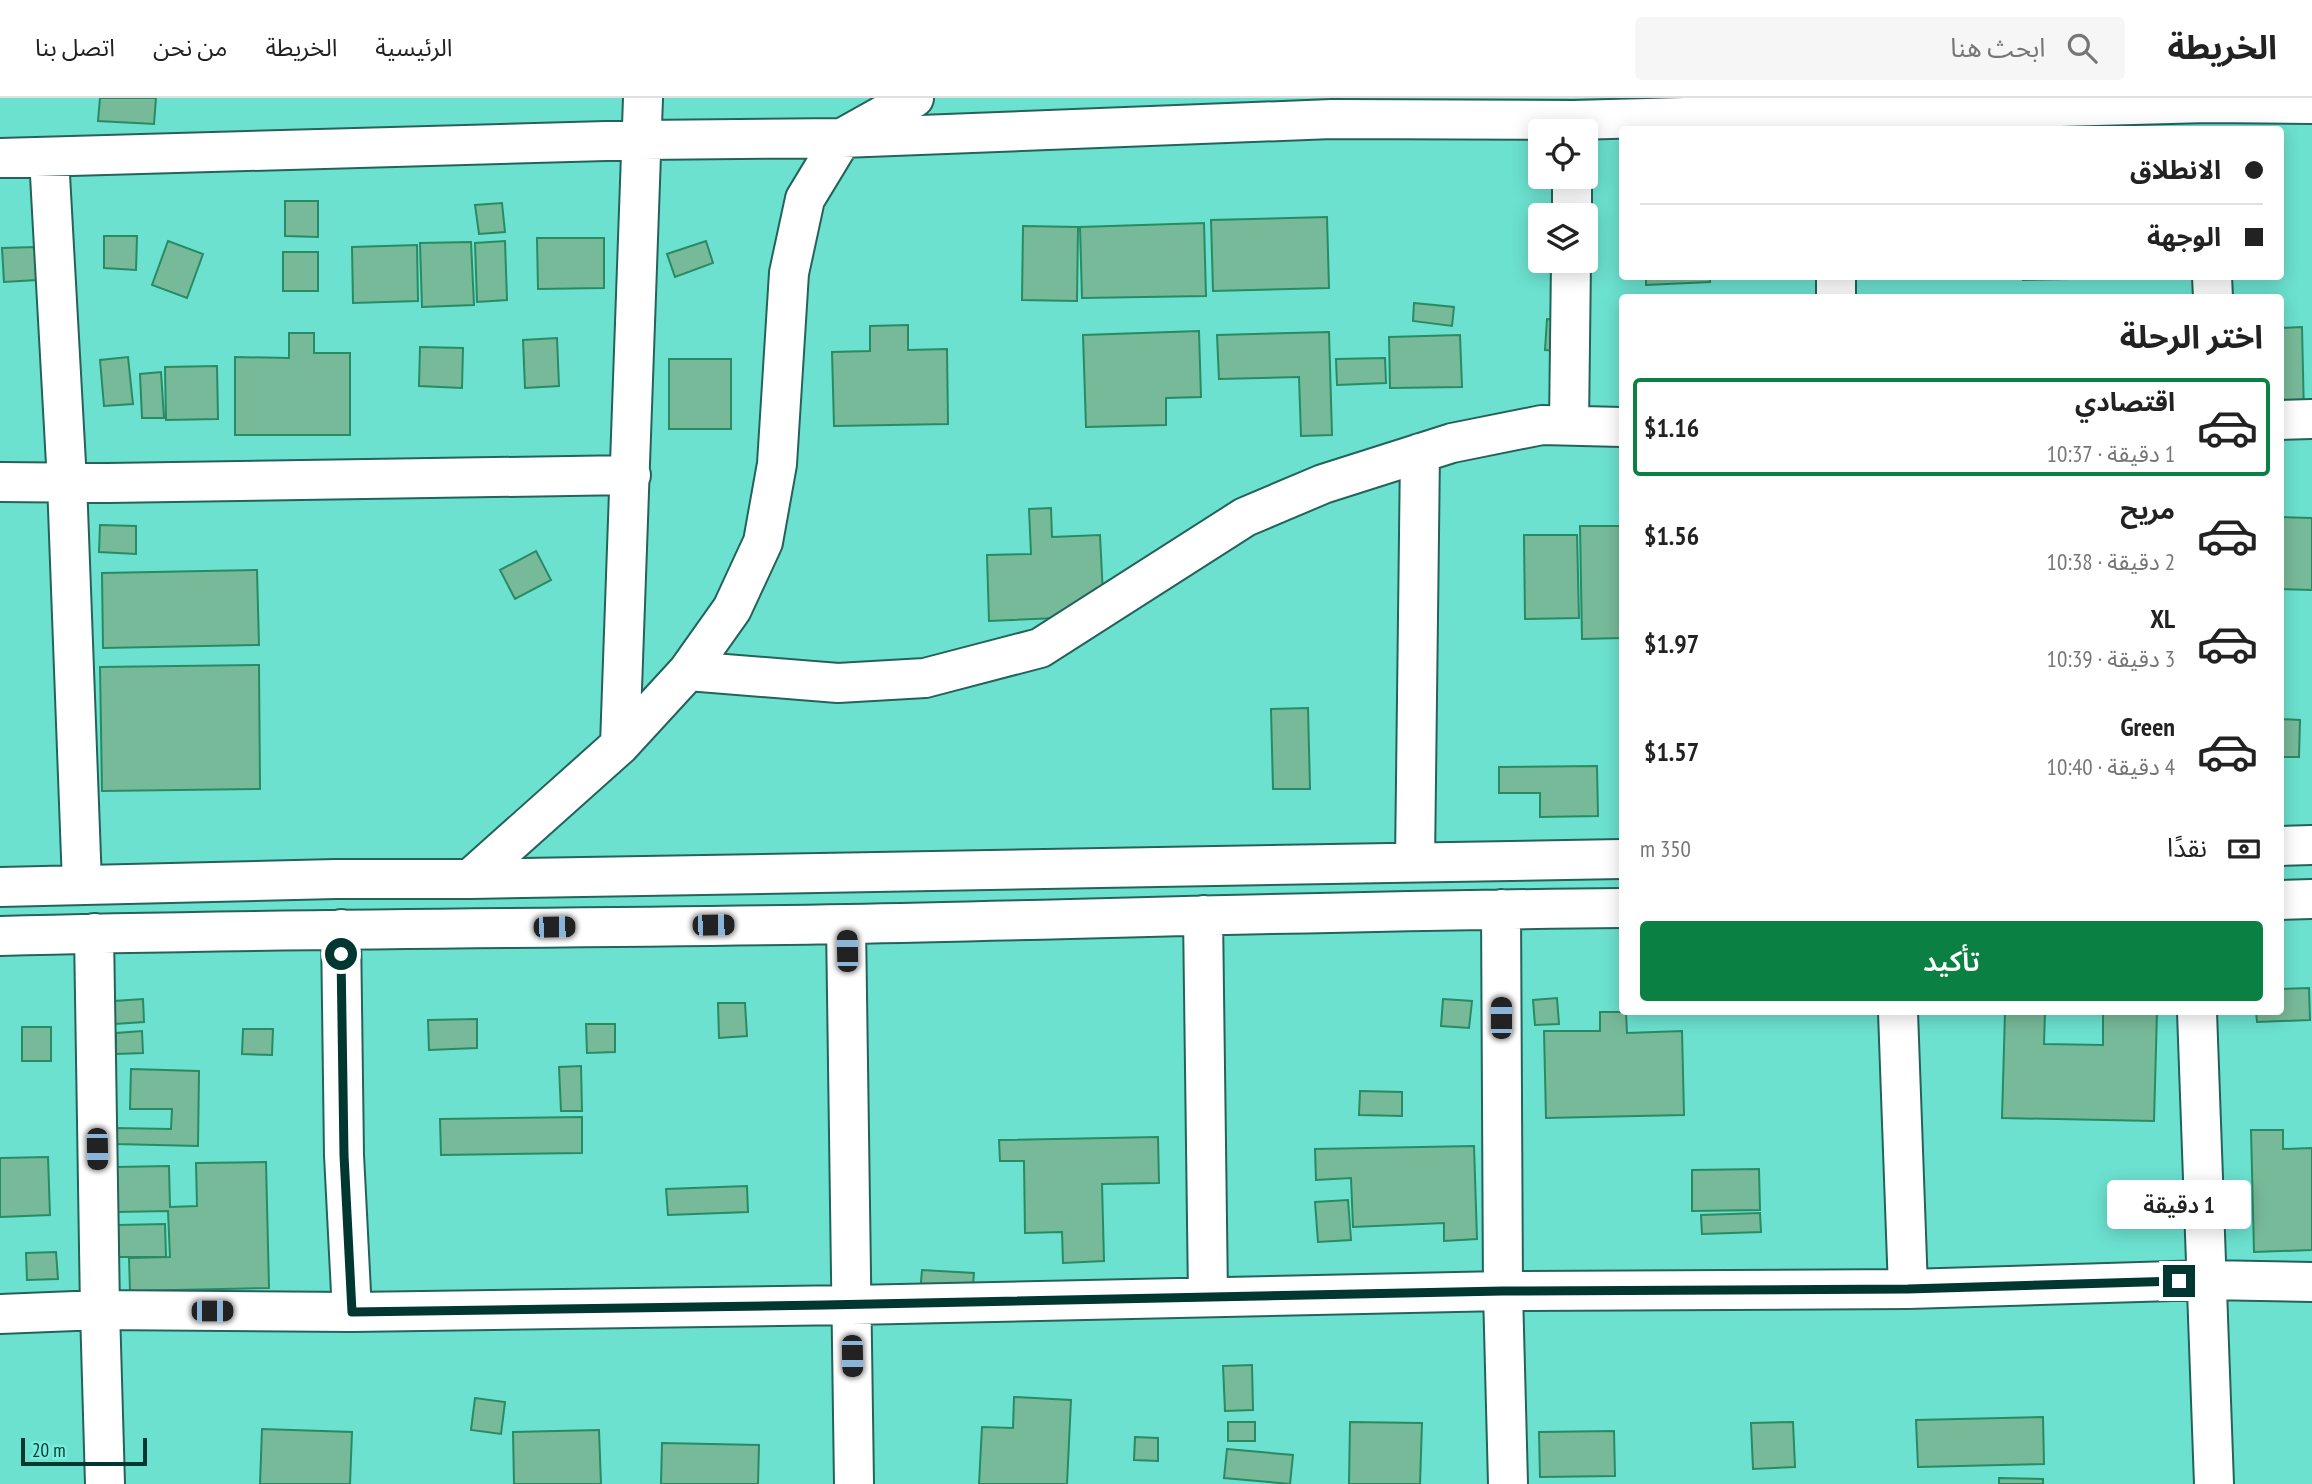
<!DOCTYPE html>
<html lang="ar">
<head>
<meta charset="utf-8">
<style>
	:root { --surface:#fff; --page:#f6f6f6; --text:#222; --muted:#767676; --line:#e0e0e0; --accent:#0b8043 }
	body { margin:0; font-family:"PT Sans Narrow","Noto Sans Arabic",sans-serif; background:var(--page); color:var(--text); direction:rtl; height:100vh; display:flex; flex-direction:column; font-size:26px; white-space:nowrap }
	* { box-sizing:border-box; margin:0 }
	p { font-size:23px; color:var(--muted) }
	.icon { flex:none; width:38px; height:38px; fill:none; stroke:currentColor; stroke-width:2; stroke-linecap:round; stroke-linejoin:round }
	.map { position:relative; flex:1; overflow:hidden; direction:ltr }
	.side { position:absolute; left:1619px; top:196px; width:665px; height:721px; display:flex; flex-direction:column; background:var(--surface); border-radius:7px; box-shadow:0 4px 18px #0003; direction:rtl }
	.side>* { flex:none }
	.top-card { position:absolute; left:1619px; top:28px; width:665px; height:154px; border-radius:7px; box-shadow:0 4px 18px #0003; direction:rtl; display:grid; align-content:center; height:154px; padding:0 21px; background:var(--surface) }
	.controls { position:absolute; left:1528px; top:21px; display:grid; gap:14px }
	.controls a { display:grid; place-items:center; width:70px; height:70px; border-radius:7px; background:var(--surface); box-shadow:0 4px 18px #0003; font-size:35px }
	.scale { position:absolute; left:21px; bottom:18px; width:126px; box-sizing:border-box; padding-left:7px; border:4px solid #003730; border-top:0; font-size:19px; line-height:24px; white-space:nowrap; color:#003730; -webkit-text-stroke:5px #7aeedc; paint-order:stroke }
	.end { position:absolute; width:32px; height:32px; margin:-16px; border:9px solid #003730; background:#fff; box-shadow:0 0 0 4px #fff }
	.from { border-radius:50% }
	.bubble { position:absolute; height:49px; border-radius:7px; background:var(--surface); box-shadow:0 4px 18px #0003; font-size:23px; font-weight:600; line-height:49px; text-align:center; direction:rtl }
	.car { position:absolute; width:21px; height:42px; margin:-21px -10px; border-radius:9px; box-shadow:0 0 5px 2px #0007; background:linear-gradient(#222 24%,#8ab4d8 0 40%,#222 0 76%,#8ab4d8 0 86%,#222 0) }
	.top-card b { display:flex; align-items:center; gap:24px; height:66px; font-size:26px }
	.top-card b+b { border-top:2px solid var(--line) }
	.top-card i { width:18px; height:18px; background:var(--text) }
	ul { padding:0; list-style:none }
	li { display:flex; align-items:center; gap:21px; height:98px; margin:0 14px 10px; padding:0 7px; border:4px solid transparent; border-radius:7px }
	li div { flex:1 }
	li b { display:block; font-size:26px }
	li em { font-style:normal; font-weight:600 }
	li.selected { border-color:var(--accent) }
	li>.icon { width:63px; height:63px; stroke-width:1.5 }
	h2 { padding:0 21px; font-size:32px; line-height:84px }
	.pay { display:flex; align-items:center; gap:18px; height:77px; padding:0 21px; font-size:26px }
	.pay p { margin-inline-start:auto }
	.button { display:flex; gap:14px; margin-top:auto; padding:14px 21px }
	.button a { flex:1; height:80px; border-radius:7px; background:var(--accent); color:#fff; font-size:28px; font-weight:600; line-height:80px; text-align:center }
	header { display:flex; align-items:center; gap:42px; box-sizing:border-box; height:98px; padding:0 35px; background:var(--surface); border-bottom:2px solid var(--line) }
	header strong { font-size:33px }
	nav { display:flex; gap:38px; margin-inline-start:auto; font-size:24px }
	.search { width:490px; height:63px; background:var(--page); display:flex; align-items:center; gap:18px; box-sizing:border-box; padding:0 24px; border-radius:7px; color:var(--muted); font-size:26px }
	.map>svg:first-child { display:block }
	.building { fill:#77ba99; stroke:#288b63; stroke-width:2 }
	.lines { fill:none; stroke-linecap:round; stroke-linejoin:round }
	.minor-casing { stroke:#24635a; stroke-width:42 }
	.minor { stroke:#fff; stroke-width:38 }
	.route { stroke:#003730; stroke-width:9 }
</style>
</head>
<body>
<header>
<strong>الخريطة</strong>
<div class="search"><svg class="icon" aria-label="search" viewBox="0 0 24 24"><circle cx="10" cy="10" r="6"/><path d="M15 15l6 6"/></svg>ابحث هنا</div>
<nav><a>الرئيسية</a><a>الخريطة</a><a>من نحن</a><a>اتصل بنا</a></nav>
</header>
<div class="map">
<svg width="2312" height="1386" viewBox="0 0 2312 1386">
	<rect width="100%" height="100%" fill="#6ce1cf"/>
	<path class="building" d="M100 0H156L154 26 98 23Z
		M285 103H318V139L285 138Z
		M502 105 505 134 479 136 475 107Z
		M1534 117H1541L1540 147H1531Z
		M1327 119 1329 190 1213 193 1211 122Z
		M1204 125 1206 198 1082 200 1080 129Z
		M1023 128 1078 129 1077 203 1022 202Z
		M104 138H137L136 172 104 170Z
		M537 140H604V190L538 191Z
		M168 143 203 156 187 200 152 187Z
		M505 143 507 202 477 204 475 145Z
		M706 143 713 165 675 179 667 156Z
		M471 144 474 207 422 209 420 145Z
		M417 147 418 203 353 205 352 149Z
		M36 149 37 182 4 184 2 150Z
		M283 154H318V193H283Z
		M1646 178H1710V184L1646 187Z
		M2023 178H2117L2118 180 2023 182Z
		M1414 205 1454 209 1452 228 1413 223Z
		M1547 221 1563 223 1561 253 1545 252Z
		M908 227V252L947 251 948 326 834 328 832 254 870 253V228Z
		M2302 229 2304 318 2280 319V230Z
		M1199 233 1201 299 1166 300V327L1086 329 1083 237Z
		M1329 234 1332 337 1301 338 1299 279 1219 281 1217 237Z
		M289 235H314V255H350V337H235V259L289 260Z
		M1460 237 1462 289 1390 290 1389 239Z
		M557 240 559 288 525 290 523 242Z
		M420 249 463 250 462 290 419 288Z
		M128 259 133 306 104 308 100 262Z
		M1385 260 1386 285 1337 287 1336 261Z
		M669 261H731V331H669Z
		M217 268 218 321 166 322 165 269Z
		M161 274 164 320H142L140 276Z
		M1051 410 1052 439 1100 437 1104 518 989 523 987 457 1031 456 1029 411Z
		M2280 419 2312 420V492L2280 491Z
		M100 427 136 428V456L99 454Z
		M1580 428H1622V540L1582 541Z
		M1524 437H1577L1579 520 1525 521Z
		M536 453 551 482 515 501 500 472Z
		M257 472 259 547 103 550 102 475Z
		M259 567 260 691 102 693 100 569Z
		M1308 610 1310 691H1273L1271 611Z
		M2280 621 2300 622 2299 659H2280Z
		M1597 668 1598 718 1540 719V695H1499V669Z
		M2309 890 2310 922 2257 924 2256 914H2280V891Z
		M1557 900 1559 926 1535 927 1533 902Z
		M143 901 144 924 115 926 114 903Z
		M1443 901 1472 903 1469 930 1441 928Z
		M718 905H745L747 938 719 940Z
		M1600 914H1626L1627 935 1682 933 1684 1017 1546 1020 1544 933H1600Z
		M2005 914H2045L2044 946 2103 947V914H2157L2154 1023 2002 1020Z
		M477 921V950L429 952 428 922Z
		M586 926H615V954L587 955Z
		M22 929H51V963H22Z
		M243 931H273L272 957 242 956Z
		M142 933 143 955 116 956V935Z
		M581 968 582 1013H561L559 969Z
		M131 971 199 973 198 1048 116 1046V1030L171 1031 172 1011H130Z
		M1360 993 1402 994V1018L1359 1017Z
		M582 1019V1055L441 1057 440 1021Z
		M2251 1032H2283V1051L2312 1050V1152L2254 1154Z
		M1158 1039 1159 1085 1102 1086 1104 1163 1063 1165 1062 1134 1025 1135 1024 1063H1000L999 1042Z
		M1474 1048 1477 1141 1444 1143V1125L1353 1129 1351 1080 1316 1082 1315 1051Z
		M48 1059 50 1117 0 1119V1060Z
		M266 1064 269 1190 130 1193 129 1160 170 1159 168 1113 116 1114V1069L169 1068 170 1109 197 1108 196 1065Z
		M1759 1071 1760 1112 1692 1113V1072Z
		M747 1088 748 1114 668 1117 666 1091Z
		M1348 1102 1351 1142 1318 1144 1315 1104Z
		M1760 1115 1761 1134 1702 1136 1701 1117Z
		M165 1126 166 1159H119L118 1127Z
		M56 1154 58 1181 27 1182 26 1155Z
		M922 1172 974 1175 972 1199 920 1196Z
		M1252 1267 1253 1312 1225 1313 1223 1268Z
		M1014 1299 1071 1302 1067 1386H979L982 1329 1013 1330Z
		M475 1300 505 1304 501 1336 471 1332Z
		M2043 1319 2044 1366 1918 1369 1916 1322Z
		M1228 1324H1255V1343H1228Z
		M1350 1324 1422 1325 1420 1386H1349Z
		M1793 1324 1795 1369 1753 1371 1751 1325Z
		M262 1331 352 1334 350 1386H260Z
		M599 1332 601 1386H514L513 1334Z
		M1614 1333 1615 1378 1540 1379 1539 1334Z
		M1135 1339 1158 1340V1363L1134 1362Z
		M662 1345 759 1347 758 1386H661Z
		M1227 1351 1293 1357 1290 1386 1224 1380Z
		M1999 1380 2043 1381V1386H1999Z"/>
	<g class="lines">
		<g class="minor-casing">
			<path id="minor" d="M49 59 67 384 82 786
				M0 60 642 42 842 40 1332 21 1573 22 2208 5 2312 6
				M1572 117V79
				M2212 178 2213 200
				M1836 200V178
				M2280 322 2312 321
				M1569 327 1571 163
				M0 384 108 385 631 377
				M688 573 838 585 925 580 1040 550 1245 419 1323 386 1452 345 1542 327 1622 329
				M620 647 643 0
				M2280 748 2312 747
				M1415 764 1420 355
				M470 781 620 647 688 573 732 511 763 444 777 366 789 175 805 101 842 40 914 0
				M0 789 336 781H470L1622 761
				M2280 802 2312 801
				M1501 811 1503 1193 1508 1386
				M1203 817 1208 1199
				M846 826 854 1386
				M341 831 344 1057 352 1214
				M94 835 100 1212 105 1386
				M0 838C283 830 565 831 848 826 1106 821 1364 812 1622 810
				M1898 914 1908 1191
				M2197 914 2214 1386
				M0 1216 100 1212 352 1214 852 1207 1503 1193 1908 1191 2206 1182 2312 1184"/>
		</g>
		<use href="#minor" class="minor"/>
	</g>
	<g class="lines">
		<path class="route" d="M341 856 344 1057 352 1214 824 1207 1503 1193 1908 1191 2179 1183"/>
	</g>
</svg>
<div class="controls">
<a><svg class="icon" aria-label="locate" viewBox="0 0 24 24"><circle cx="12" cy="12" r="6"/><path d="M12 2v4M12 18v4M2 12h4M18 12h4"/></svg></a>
<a><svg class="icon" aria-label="layers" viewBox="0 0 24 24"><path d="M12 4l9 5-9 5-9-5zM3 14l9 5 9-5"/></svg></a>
</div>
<div class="scale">20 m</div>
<i class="end from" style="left:341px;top:856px"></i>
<i class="end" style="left:2179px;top:1183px"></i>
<div class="bubble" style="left:2107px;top:1082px;width:144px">1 دقيقة</div>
<i class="car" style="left:713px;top:827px;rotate:89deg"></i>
<i class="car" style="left:554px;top:829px;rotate:89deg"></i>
<i class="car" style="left:847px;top:853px;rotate:359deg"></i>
<i class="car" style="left:1501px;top:920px;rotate:0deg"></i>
<i class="car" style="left:97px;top:1051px;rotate:179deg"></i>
<i class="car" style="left:212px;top:1213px;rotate:90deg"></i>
<i class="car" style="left:852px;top:1258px;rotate:179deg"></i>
<div class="top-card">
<b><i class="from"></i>الانطلاق</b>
<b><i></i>الوجهة</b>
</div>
<section class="side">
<h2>اختر الرحلة</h2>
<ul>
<li class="selected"><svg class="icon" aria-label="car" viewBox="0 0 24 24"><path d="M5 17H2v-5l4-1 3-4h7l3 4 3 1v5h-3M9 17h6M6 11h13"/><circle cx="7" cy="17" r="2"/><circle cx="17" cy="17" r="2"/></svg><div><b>اقتصادي</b><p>1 دقيقة · 10:37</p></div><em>$1.16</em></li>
<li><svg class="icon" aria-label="car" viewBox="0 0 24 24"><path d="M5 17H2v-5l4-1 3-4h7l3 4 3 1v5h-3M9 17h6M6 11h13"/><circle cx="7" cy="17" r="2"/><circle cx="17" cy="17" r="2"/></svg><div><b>مريح</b><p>2 دقيقة · 10:38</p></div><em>$1.56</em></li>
<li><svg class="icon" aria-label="car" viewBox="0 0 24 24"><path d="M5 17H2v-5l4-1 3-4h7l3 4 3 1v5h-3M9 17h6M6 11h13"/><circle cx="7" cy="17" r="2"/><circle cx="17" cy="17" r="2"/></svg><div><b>XL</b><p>3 دقيقة · 10:39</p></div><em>$1.97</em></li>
<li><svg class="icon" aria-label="car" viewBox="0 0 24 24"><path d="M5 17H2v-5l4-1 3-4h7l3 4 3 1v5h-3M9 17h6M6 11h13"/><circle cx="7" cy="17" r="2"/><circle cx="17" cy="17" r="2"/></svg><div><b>Green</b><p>4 دقيقة · 10:40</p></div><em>$1.57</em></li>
</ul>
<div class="pay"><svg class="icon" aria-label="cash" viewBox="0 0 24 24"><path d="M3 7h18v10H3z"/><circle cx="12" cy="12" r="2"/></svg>نقدًا<p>350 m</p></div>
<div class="button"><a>تأكيد</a></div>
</section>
</div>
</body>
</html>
